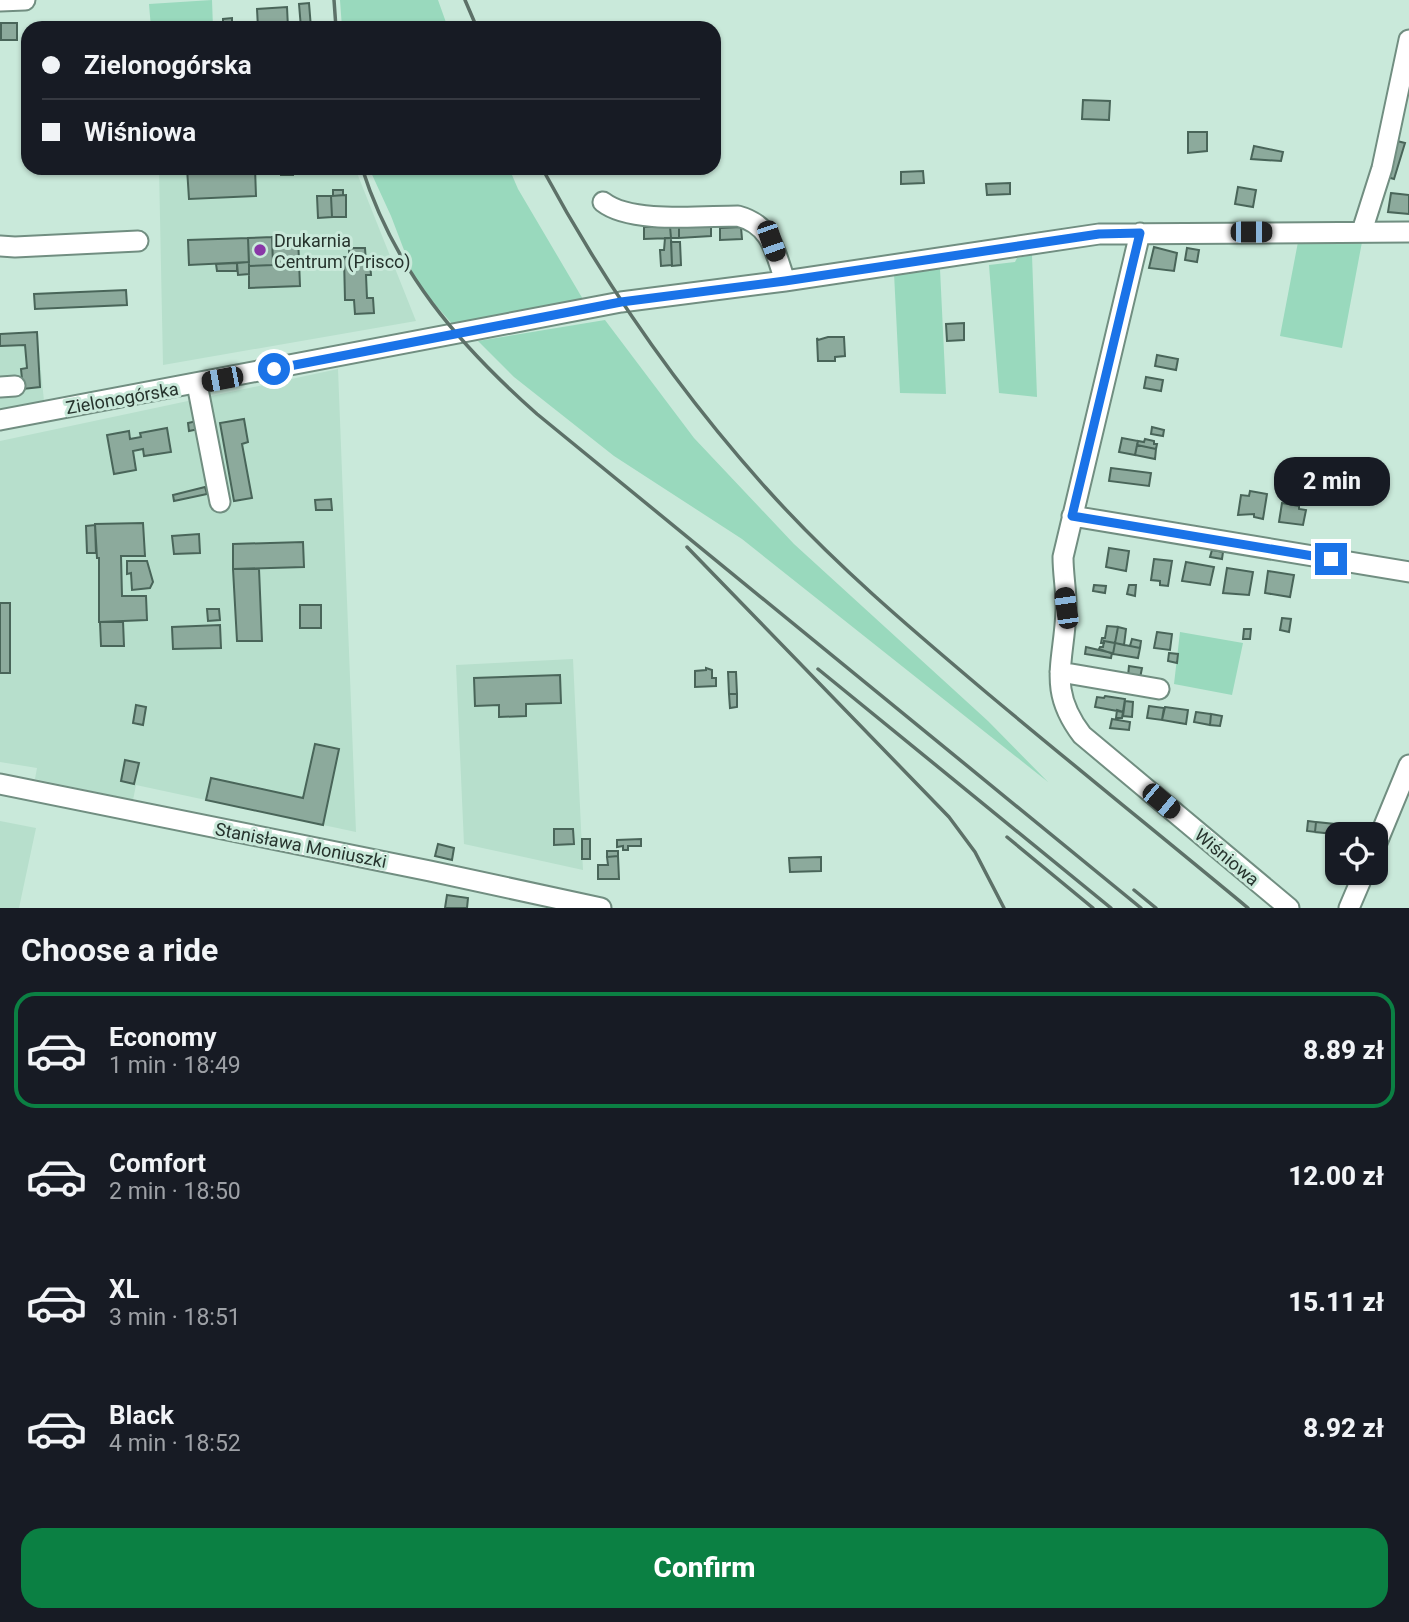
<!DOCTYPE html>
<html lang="en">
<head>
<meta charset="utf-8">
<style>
	:root { --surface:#171b24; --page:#242831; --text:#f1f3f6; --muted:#9ea1a6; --line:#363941; --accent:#0b8043 }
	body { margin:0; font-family:Roboto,sans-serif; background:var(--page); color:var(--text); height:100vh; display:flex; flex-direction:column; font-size:26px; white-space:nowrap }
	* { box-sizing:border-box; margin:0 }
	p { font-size:23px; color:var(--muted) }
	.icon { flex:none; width:38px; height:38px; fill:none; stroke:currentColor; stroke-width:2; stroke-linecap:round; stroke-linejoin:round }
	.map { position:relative; height:908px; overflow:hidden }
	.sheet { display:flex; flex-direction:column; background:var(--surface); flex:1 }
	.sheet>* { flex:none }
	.hud { position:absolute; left:21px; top:21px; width:700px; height:154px; border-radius:21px; box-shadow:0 2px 5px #0004; display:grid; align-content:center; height:154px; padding:0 21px; background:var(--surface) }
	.tools { position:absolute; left:1325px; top:822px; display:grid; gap:14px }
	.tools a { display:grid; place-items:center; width:63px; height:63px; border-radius:14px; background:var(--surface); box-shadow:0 2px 5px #0004; font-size:35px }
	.end { position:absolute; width:32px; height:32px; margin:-16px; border:9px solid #1a73e8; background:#fff; box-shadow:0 0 0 4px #fff }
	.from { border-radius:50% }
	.bubble { position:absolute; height:49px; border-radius:21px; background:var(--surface); box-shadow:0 2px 5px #0004; font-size:23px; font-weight:800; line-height:49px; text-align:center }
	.car { position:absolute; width:21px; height:42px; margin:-21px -10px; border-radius:9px; box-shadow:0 0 5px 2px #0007; background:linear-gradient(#222 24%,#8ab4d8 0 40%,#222 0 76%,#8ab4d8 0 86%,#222 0) }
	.hud b { display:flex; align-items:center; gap:24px; height:66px; font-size:26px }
	.hud b+b { border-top:2px solid var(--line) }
	.hud i { width:18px; height:18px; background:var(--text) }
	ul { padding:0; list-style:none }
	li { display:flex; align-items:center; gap:21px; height:116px; margin:0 14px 10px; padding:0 7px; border:4px solid transparent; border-radius:21px }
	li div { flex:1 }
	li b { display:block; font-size:26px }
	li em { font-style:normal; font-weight:800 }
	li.current { border-color:var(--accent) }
	li>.icon { width:63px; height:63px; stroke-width:1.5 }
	h2 { padding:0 21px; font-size:32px; line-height:84px }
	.primary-button { display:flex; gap:14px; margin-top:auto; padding:14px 21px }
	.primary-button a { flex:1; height:80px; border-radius:21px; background:var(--accent); color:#fff; font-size:28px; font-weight:800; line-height:80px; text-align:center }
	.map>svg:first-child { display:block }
	.built { fill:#b7dfcc }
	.green { fill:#99d9bd }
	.building { fill:#8caa9c; stroke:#496559; stroke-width:2 }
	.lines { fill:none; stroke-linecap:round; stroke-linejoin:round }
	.minor-casing { stroke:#718e81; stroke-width:23 }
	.minor { stroke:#fff; stroke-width:19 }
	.rail { stroke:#5d7168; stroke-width:3.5 }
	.route { stroke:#1a73e8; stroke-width:9 }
	.poi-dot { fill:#8937a7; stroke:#c9e9da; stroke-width:2.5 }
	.labels { text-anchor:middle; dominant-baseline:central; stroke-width:6; stroke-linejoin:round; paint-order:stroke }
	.poi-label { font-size:18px; fill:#26332d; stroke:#c9e9da; text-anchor:start }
	.street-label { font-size:18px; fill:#26332d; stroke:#c9e9da }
</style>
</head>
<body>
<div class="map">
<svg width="1409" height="908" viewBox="0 0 1409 908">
	<rect width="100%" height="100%" fill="#c9e9da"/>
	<path class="built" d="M159 168H355L416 321 163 365Z
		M37 332 44 401 0 410V334Z
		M338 369 356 832 136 785 133 800 35 779 37 768 0 762V441Z
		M573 659 583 870 464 844 456 665Z
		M0 821 36 828 19 908H0Z"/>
	<path class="green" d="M212 0 213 28H151L149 4Z
		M340 0H438L448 28H342Z
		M369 168H509L518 189 584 301 454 326 417 284 391 216Z
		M1298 242H1362L1342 348 1280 336Z
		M1032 255 1037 397 999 393 989 265 1015 262 1017 258Z
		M940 269 946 394 900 393 894 273Z
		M605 320 694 438 794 544 988 721 1048 782 742 539 614 456 514 377 478 341Z
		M1180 632 1243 643 1232 695 1174 684Z"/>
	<path class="building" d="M309 3 311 28H301L299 4Z
		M287 7 288 28H258L257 9Z
		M232 18V28H221L223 27V19Z
		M1 23H17V40H1Z
		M1083 100 1110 101 1109 120 1082 119Z
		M1188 132H1207V151L1188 153Z
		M1397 141 1405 143 1394 179 1387 177Z
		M1254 146 1283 152 1281 161 1251 159Z
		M187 168H255L256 196 189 199Z
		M281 168H293V175H281Z
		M923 171 924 183 901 184V172Z
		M1010 183V194L987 195 986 184Z
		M1238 187 1256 190 1253 207 1235 204Z
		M333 190H343V195L333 196Z
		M1391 193 1409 195V214L1388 212Z
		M346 195V217H332L331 196Z
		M317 196H331L332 217 318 218Z
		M711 224V236L679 238V226Z
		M670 226 671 238 644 239V227Z
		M670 226H679V238H671Z
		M741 227 742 239 720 240V228Z
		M298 236 300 286 249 288V266L273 265 272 237Z
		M272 237 273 265 249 266 248 238Z
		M248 238 249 262 189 265 188 240Z
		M665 238H671L672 265 661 266 660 250H664Z
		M671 242H680L681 265 672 266Z
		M1154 247 1177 253 1174 271 1149 268Z
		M349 248H365L366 263 370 262 371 275H366L367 298H373L374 313 355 314 354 300H345L344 257H349Z
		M1187 248 1199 250 1197 262 1185 260Z
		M249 262V274L238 275 237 263Z
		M237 263V271H217L216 264Z
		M126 290 127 305 35 309 34 294Z
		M964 323V340L947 341 946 324Z
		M37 332 40 387 23 389 21 369 27 368 25 345 0 346V334Z
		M828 337H844L845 356 835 357V361H818L817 338 818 340Z
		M1157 355 1178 359 1176 370 1155 366Z
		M1146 377 1163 380 1161 391 1144 388Z
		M244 419 248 442 242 444 252 498 234 501 220 423Z
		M197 421 199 429 189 431 188 423Z
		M1152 427 1164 430 1163 436 1151 434Z
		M167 428 171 452 144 456 143 449 133 451 136 470 114 474 107 435 129 431 130 439 141 437 140 433Z
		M1122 438 1138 441 1135 455 1119 452Z
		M1145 439 1154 441V444H1157L1156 449 1137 445 1138 441 1144 442Z
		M1137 445 1156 449 1155 459 1135 455Z
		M1111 468 1151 473 1149 486 1109 481Z
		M205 487 207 494 174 501 173 495Z
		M1250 491 1267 494 1263 519 1254 517V514L1238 515 1241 495 1249 496Z
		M331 499 332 510H316L315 500Z
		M1282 503 1299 506V509L1306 510 1303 525 1279 522Z
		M143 523 145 556H121L122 596H146L147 620 99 622V558H97L95 524Z
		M95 525 96 553H87L86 526Z
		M199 534 200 553 174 554 172 536Z
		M303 542 304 567 233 569V544Z
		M1109 548 1129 551 1126 571 1106 567Z
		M1212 550 1223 552 1222 559 1210 557Z
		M1154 559 1172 561 1168 586 1160 585V581L1151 580Z
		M127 561H147L153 582 150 588 132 590 131 573 127 574Z
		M1186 562 1214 567 1210 585 1182 581Z
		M1227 568 1253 572 1249 595 1223 593Z
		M233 569H259L262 641H237Z
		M1268 571 1294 575 1290 597 1265 593Z
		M1094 585 1106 586 1105 593 1093 591Z
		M1129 585H1136L1135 596 1127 594Z
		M0 603H10V673H0Z
		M300 605H321V628H300Z
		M207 609H219L220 620 208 621Z
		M1282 618 1291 619 1289 632 1280 630Z
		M123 621 124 646H101L100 622Z
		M220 625 221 648 173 649 172 627Z
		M1107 626 1118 627 1115 643 1104 641V643H1101L1102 638H1105Z
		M1118 627 1126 629 1124 645 1115 643Z
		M1244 629H1251L1250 639H1243Z
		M1157 632 1172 634 1170 650 1154 648Z
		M1132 639 1141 641 1140 648 1130 646Z
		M1104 641 1115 643 1113 654 1099 649 1100 647H1103Z
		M1115 643 1140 648 1138 658 1113 654Z
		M1086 647 1112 653 1111 658 1085 654Z
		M1169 653 1178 654 1177 663 1168 661Z
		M1129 666 1142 668 1140 678 1128 676Z
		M706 668 712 670V678H716V686L695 687V671L706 670Z
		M728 672H736L737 694H729Z
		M560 675 561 703 526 704V716L499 717V705L475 706 474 678Z
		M729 694H737V707L730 708Z
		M1105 696 1125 699 1123 712 1095 707 1097 697 1104 698Z
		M1125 701 1133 702 1132 717 1123 716Z
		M136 705 146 707 143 725 133 723Z
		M1149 706 1164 708 1162 720 1147 718Z
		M1165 707 1188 710 1186 724 1162 720Z
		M1117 710 1123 712 1122 718H1116Z
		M1196 712 1211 714 1210 725 1194 722Z
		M1211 714 1222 716 1220 726 1210 725Z
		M1112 719 1130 722 1129 730 1110 728Z
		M315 744 339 749 323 825 206 800 211 778 303 798Z
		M125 760 139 763 134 784 121 781Z
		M1308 821 1316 822 1315 832 1307 831Z
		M1316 822 1345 825 1344 835 1315 832Z
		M554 829H573L574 844 554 845Z
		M582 839H590V859H582Z
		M641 839V846H628V850H623V846L617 847V840Z
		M438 844 454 848 452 860 435 856Z
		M607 851H618V856L607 857Z
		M618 856 619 879H598V865H608L607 857Z
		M821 857V871L790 872 789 858Z
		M447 895 468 898 467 908H445Z"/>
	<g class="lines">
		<g class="minor-casing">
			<path id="minor" d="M0 1 25 0
				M603 202C631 224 702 216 738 216 772 225 775 252 785 281
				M1362 231 1382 168 1409 40
				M1140 233 1063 557C1063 576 1067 594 1066 611 1064 663 1047 689 1082 735L1289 908
				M0 246 15 247 138 241
				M197 384 220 502
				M0 387 15 386
				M0 420 621 302 785 281 1099 234 1409 232
				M1072 516 1409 572
				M1060 672 1159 689
				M0 784 430 871 601 908
				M1376 845 1409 765
				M1349 908 1364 873"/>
		</g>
		<use href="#minor" class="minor"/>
		<path class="rail" d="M334 0 336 28
			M465 0 477 28
			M362 168C395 271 458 344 537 414L1141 908
			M542 168C604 283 679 391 766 488 833 563 910 628 987 693 1073 765 1161 836 1248 908
			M687 547 949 817 975 852 1004 908
			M818 669 1111 908
			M1007 837 1093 908
			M1134 890 1156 908"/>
	</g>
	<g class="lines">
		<path class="route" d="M274 369 621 302 785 281 1099 234 1140 233 1072 516 1331 559"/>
	</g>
	<circle class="poi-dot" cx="260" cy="250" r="7"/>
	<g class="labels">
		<g class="poi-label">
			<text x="274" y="240">Drukarnia<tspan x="274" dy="21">Centrum (Prisco)</tspan></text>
		</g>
		<g class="street-label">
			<text transform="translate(122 398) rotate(-10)">Zielonogórska</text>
			<text transform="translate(301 845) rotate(11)">Stanisława Moniuszki</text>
			<text transform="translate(1227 857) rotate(40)">Wiśniowa</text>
		</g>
	</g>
</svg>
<div class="tools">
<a><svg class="icon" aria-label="locate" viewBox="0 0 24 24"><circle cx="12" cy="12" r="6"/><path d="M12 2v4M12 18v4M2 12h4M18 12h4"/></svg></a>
</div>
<i class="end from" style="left:274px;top:369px"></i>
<i class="end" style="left:1331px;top:559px"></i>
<div class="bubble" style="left:1274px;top:457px;width:116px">2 min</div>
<i class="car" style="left:1251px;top:232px;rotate:90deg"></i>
<i class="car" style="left:771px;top:241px;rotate:161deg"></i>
<i class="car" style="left:222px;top:379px;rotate:259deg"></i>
<i class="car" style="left:1066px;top:608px;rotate:352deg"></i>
<i class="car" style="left:1161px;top:801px;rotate:130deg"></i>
<div class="hud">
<b><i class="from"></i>Zielonogórska</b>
<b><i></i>Wiśniowa</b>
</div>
</div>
<section class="sheet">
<h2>Choose a ride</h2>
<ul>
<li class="current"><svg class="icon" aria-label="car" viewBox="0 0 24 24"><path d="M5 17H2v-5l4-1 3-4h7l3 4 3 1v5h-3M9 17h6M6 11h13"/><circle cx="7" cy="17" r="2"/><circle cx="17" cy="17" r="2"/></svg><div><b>Economy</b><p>1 min · 18:49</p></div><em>8.89 zł</em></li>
<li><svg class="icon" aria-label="car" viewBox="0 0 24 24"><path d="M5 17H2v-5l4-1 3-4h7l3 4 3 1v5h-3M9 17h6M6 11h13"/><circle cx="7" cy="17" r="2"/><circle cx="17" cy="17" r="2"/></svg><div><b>Comfort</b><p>2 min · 18:50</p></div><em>12.00 zł</em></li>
<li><svg class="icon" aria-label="car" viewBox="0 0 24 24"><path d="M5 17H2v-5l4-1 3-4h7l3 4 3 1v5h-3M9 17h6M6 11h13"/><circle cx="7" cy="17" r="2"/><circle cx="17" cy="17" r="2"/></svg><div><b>XL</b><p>3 min · 18:51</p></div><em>15.11 zł</em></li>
<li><svg class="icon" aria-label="car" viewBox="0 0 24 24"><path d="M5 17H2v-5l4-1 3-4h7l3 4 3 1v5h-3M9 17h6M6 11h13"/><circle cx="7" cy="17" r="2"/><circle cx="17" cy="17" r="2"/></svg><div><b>Black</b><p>4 min · 18:52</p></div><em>8.92 zł</em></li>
</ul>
<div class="primary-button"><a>Confirm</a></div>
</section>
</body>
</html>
